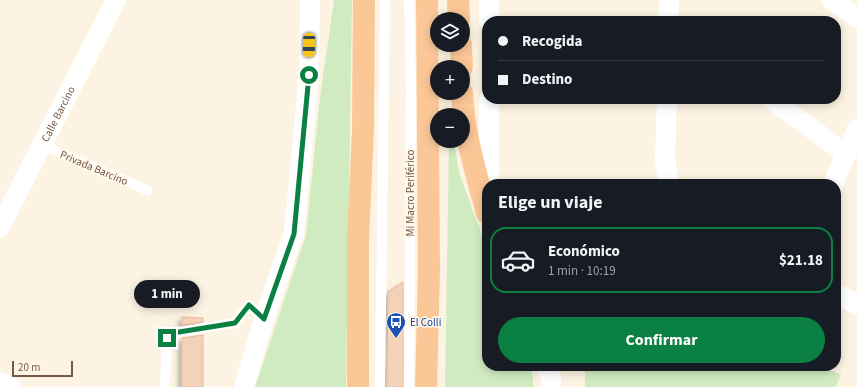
<!DOCTYPE html>
<html lang="es">
<head>
<meta charset="utf-8">
<style>
	:root { --surface:#171b24; --page:#242831; --text:#f1f3f6; --muted:#9ea1a6; --line:#363941; --accent:#0b8043 }
	body { margin:0; font-family:"Source Sans 3",sans-serif; background:var(--page); color:var(--text); height:100vh; display:flex; flex-direction:column; font-size:15px; white-space:nowrap }
	* { box-sizing:border-box; margin:0 }
	p { font-size:13px; color:var(--muted) }
	.icon { flex:none; width:22px; height:22px; fill:none; stroke:currentColor; stroke-width:2; stroke-linecap:round; stroke-linejoin:round }
	.map { position:relative; flex:1; overflow:hidden }
	.side { position:absolute; left:482px; top:179px; width:359px; height:192px; display:flex; flex-direction:column; background:var(--surface); border-radius:16px; box-shadow:0 2px 10px #0003 }
	.side>* { flex:none }
	.top-card { position:absolute; left:482px; top:16px; width:359px; height:88px; border-radius:16px; box-shadow:0 2px 10px #0003; display:grid; align-content:center; height:88px; padding:0 16px; background:var(--surface) }
	.tools { position:absolute; left:430px; top:12px; display:grid; gap:8px }
	.tools a { display:grid; place-items:center; width:40px; height:40px; border-radius:50%; background:var(--surface); box-shadow:0 2px 10px #0003; font-size:20px }
	.scale { position:absolute; left:12px; bottom:10px; width:61px; box-sizing:border-box; padding-left:4px; border:2px solid #765948; border-top:0; font-size:11px; line-height:14px; white-space:nowrap; color:#765948; -webkit-text-stroke:3px #fff7e9; paint-order:stroke }
	.end { position:absolute; width:18px; height:18px; margin:-9px; border:5px solid #0b8043; background:#fff; box-shadow:0 0 0 2px #fff }
	.from { border-radius:50% }
	.bubble { position:absolute; height:28px; border-radius:14px; background:var(--surface); box-shadow:0 2px 10px #0003; font-size:13px; font-weight:700; line-height:28px; text-align:center }
	.car { position:absolute; width:12px; height:24px; margin:-12px -6px; border-radius:5px; box-shadow:0 0 3px 1px #0007; background:linear-gradient(#f5c518 24%,#345 0 40%,#f5c518 0 76%,#345 0 86%,#f5c518 0) }
	.top-card b { display:flex; align-items:center; gap:14px; height:38px; font-size:15px }
	.top-card b+b { border-top:1px solid var(--line) }
	.top-card i { width:10px; height:10px; background:var(--text) }
	ul { padding:0; list-style:none }
	li { display:flex; align-items:center; gap:12px; height:66px; margin:0 8px 6px; padding:0 8px; border:2px solid transparent; border-radius:16px }
	li div { flex:1 }
	li b { display:block; font-size:15px }
	li em { font-style:normal; font-weight:700 }
	li.active { border-color:var(--accent) }
	li>.icon { width:36px; height:36px; stroke-width:1.5 }
	h2 { padding:0 16px; font-size:18px; line-height:48px }
	.button { display:flex; gap:8px; margin-top:auto; padding:8px 16px }
	.button a { flex:1; height:46px; border-radius:24px; background:var(--accent); color:#fff; font-size:16px; font-weight:700; line-height:46px; text-align:center }
	.map>svg:first-child { display:block }
	.green { fill:#d0ebc0 }
	.building { fill:#f4d2b9; stroke:#e7b898; filter:url(#shadow) }
	.lines { fill:none; stroke-linecap:round; stroke-linejoin:round }
	.service { stroke:#fff; stroke-width:10 }
	.minor { stroke:#fff; stroke-width:20 }
	.trunk { stroke:#fcc797; stroke-width:22 }
	.route { stroke:#0b8043; stroke-width:5 }
	.labels { text-anchor:middle; dominant-baseline:central; stroke-width:3.5; stroke-linejoin:round; paint-order:stroke }
	.street-label { font-size:11px; fill:#765948; stroke:#fff7e9 }
	.transit-label { font-size:11px; fill:#164399; stroke:#fff7e9; text-anchor:start }
</style>
</head>
<body>
<div class="map">
<svg width="857" height="387" viewBox="0 0 857 387">
	<defs>
		<filter id="shadow"><feDropShadow dx="-3.5" dy="3.5" stdDeviation="2" flood-color="#0004"/></filter>
	</defs>
	<rect width="100%" height="100%" fill="#fdf3e2"/>
	<path class="green" d="M334 0H352L346 387H255L306 235 320 97Z
		M449 141H454L459 172 487 250V366H529L533 375V387H445Z
		M585 366H823L841 375 835 387H585Z"/>
	<path class="building" d="M403 282V387H387L388 292Z
		M182 317 203 318V322L182 325Z
		M203 335V387H182V338Z"/>
	<g class="lines">
		<path class="service" d="M409 0 411 87 409 387
			M42 145 147 190
			M165 387 167 338 168 334 173 333 235 323 249 305 264 319
			M380 387 385 0"/>
		<g class="minor">
			<path d="M832 0 857 18"/>
			<path d="M489 21V0"/>
			<path d="M668 21 669 0"/>
			<path d="M667 99 665 160 669 184"/>
			<path d="M771 99 846 154"/>
			<path d="M489 184V99"/>
			<path d="M833 184 857 129"/>
			<path id="s1" d="M0 227 116 0"/>
			<path d="M836 294 857 304"/>
			<path d="M546 366 551 379V387"/>
			<path d="M0 382 11 387"/>
			<path d="M244 387 264 319 294 233 309 75 310 0"/>
		</g>
		<path class="trunk" d="M458 0 459 19
			M461 45 462 67
			M462 93C464 134 476 174 487 213
			M358 387V239L363 129 364 0
			M426 387 429 270 427 0"/>
	</g>
	<g class="lines">
		<path class="route" d="M167 338 168 334 173 333 235 323 249 305 264 319 294 234 309 75"/>
	</g>
	<defs>
		<g id="bus-pin" transform="scale(1)"><path d="M0 17L-7.5 6A9.5 9.5 0 1 1 7.5 6Z" fill="#1a4fb4" stroke="#fff7e9"/><path d="M-5-6H5V4H4V6H2V4H-2V6H-4V4H-5ZM-3.5-4V0h7V-4ZM-3.5 1.2v1.5H-2V1.2ZM2 1.2v1.5H3.5V1.2Z" fill="#fff"/></g>
	</defs>
	<g fill-rule="evenodd">
		<use href="#bus-pin" x="396" y="322"/>
	</g>
	<g class="labels">
		<g class="street-label">
			<text stroke="none"><textPath href="#s1" startOffset="127">Calle Barcino</textPath></text>
			<text transform="translate(94 168) rotate(23)">Privada Barcino</text>
			<text transform="translate(410 193) rotate(-90)">Mi Macro Periférico</text>
		</g>
		<g class="transit-label">
			<text x="410" y="322">El Colli</text>
		</g>
	</g>
</svg>
<div class="tools">
<a><svg class="icon" aria-label="layers" viewBox="0 0 24 24"><path d="M12 4l9 5-9 5-9-5zM3 14l9 5 9-5"/></svg></a>
<a>+</a>
<a>−</a>
</div>
<div class="scale">20 m</div>
<i class="end from" style="left:309px;top:75px"></i>
<i class="end" style="left:167px;top:338px"></i>
<div class="bubble" style="left:134px;top:280px;width:66px">1 min</div>
<i class="car" style="left:309px;top:45px;rotate:181deg"></i>
<div class="top-card">
<b><i class="from"></i>Recogida</b>
<b><i></i>Destino</b>
</div>
<section class="side">
<h2>Elige un viaje</h2>
<ul>
<li class="active"><svg class="icon" aria-label="car" viewBox="0 0 24 24"><path d="M5 17H2v-5l4-1 3-4h7l3 4 3 1v5h-3M9 17h6M6 11h13"/><circle cx="7" cy="17" r="2"/><circle cx="17" cy="17" r="2"/></svg><div><b>Económico</b><p>1 min · 10:19</p></div><em>$21.18</em></li>
</ul>
<div class="button"><a>Confirmar</a></div>
</section>
</div>
</body>
</html>
